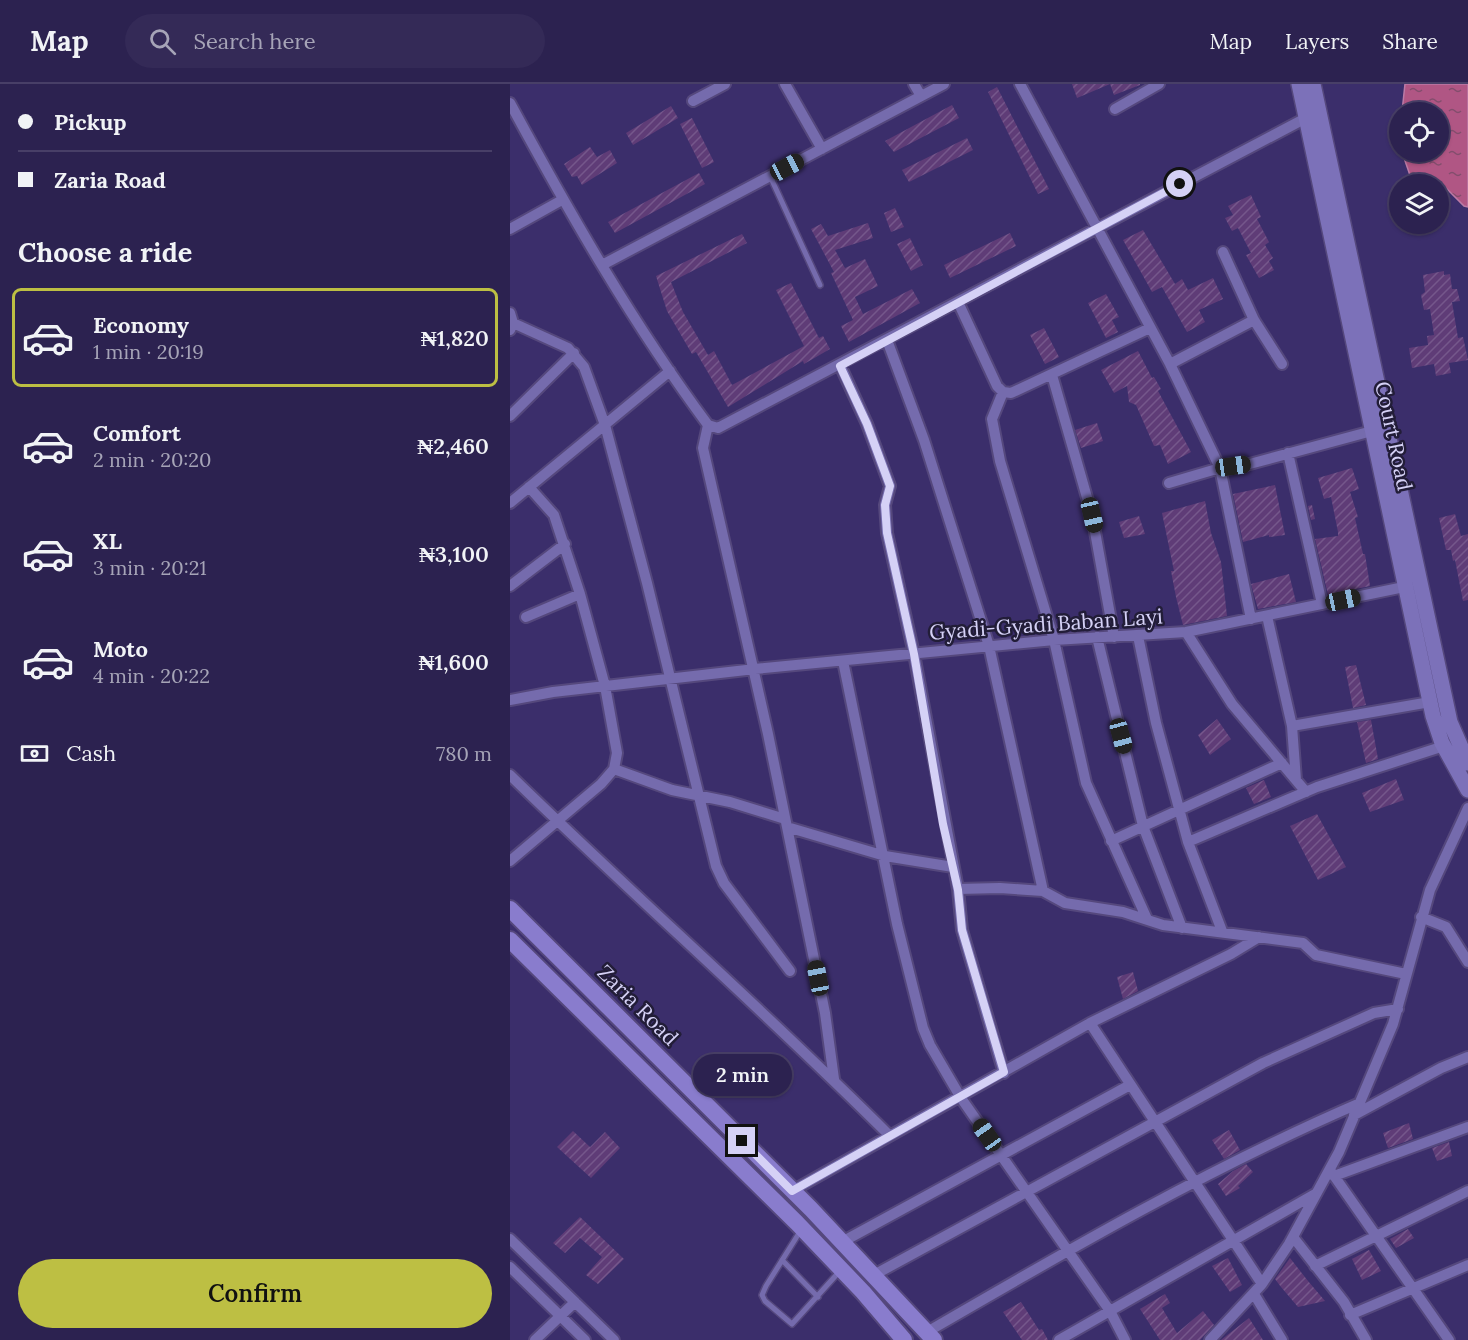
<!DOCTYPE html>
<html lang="en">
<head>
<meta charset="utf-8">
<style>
	:root { --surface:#2c2250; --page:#342a57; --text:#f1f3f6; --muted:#a6a4b7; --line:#483f67; --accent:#bdbf43 }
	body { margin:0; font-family:Lora,serif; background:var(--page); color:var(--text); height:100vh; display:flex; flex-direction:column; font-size:22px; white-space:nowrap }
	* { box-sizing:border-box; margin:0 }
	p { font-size:20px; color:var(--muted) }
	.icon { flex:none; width:33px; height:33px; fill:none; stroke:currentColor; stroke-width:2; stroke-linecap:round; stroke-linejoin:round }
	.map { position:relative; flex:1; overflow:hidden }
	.side { display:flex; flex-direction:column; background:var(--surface); width:510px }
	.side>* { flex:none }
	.top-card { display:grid; align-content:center; height:132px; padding:0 18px; background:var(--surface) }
	.fabs { position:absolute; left:879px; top:18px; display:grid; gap:12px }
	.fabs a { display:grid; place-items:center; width:60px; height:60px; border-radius:50%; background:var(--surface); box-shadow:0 2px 4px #0004,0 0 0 2px var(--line); font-size:30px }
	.end { position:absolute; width:27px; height:27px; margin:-14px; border:8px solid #d5d1f6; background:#111; box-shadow:0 0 0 3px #111 }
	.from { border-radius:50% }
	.bubble { position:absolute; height:42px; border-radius:21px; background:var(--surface); box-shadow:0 2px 4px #0004,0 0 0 2px var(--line); font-size:20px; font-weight:600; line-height:42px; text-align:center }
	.car { position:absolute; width:18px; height:36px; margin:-18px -9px; border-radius:8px; box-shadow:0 0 4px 2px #0007; background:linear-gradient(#222 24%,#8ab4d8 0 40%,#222 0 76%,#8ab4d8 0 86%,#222 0) }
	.top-card b { display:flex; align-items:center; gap:21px; height:57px; font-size:22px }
	.top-card b+b { border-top:2px solid var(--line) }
	.top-card i { width:15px; height:15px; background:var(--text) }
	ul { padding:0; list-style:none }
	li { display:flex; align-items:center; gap:18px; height:99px; margin:0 12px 9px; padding:0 6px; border:3px solid transparent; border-radius:9px }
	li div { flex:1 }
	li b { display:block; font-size:22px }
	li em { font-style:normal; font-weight:600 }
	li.selected { border-color:var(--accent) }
	li>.icon { width:54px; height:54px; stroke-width:1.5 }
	h2 { padding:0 18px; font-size:27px; line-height:72px }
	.pay { display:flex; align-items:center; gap:15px; height:66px; padding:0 18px; font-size:22px }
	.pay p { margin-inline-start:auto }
	.action { display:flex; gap:12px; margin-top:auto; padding:12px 18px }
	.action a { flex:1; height:69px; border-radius:36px; background:var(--accent); color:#111; font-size:24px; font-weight:600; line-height:69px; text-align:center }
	header { display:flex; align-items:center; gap:36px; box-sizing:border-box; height:84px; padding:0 30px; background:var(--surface); border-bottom:2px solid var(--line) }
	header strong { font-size:28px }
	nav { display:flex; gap:33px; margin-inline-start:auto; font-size:21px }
	.search { width:420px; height:54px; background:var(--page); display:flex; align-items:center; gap:15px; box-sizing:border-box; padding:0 21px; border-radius:33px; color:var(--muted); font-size:22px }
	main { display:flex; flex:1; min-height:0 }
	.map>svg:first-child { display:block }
	.water { fill:url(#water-ripples); stroke:#bb7ba6; stroke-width:1.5 }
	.building { fill:url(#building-hatch) }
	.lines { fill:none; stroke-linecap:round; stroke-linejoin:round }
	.service-casing { stroke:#55487d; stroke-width:8 }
	.minor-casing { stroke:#55487d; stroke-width:14 }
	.secondary-casing { stroke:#55487d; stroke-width:18 }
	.trunk-casing { stroke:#55487d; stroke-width:20 }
	.service { stroke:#756bad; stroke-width:5 }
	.minor { stroke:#756bad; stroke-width:10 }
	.secondary { stroke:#7c71b9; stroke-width:15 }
	.trunk { stroke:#897ccd; stroke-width:16 }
	.route { stroke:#d5d1f6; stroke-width:8 }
	.labels { text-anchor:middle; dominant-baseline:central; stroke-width:5; stroke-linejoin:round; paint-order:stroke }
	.street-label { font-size:21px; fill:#d5d1f6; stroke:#221d38 }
</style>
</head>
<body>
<header>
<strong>Map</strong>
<div class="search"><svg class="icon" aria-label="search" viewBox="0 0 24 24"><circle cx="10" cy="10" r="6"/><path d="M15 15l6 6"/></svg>Search here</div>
<nav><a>Map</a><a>Layers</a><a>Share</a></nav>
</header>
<main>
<section class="side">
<div class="top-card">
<b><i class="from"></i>Pickup</b>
<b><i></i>Zaria Road</b>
</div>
<h2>Choose a ride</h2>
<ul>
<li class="selected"><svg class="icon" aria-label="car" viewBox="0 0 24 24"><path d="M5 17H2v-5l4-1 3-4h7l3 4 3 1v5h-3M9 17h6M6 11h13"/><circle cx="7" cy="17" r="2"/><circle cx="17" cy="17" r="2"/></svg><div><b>Economy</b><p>1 min · 20:19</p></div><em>₦1,820</em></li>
<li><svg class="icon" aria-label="car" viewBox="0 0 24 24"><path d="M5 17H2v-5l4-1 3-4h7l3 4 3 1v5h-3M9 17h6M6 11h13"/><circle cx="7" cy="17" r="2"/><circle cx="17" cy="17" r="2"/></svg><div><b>Comfort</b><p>2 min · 20:20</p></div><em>₦2,460</em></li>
<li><svg class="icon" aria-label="car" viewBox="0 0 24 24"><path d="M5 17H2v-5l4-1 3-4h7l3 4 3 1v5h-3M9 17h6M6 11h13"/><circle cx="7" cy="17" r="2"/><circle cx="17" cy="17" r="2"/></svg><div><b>XL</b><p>3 min · 20:21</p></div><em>₦3,100</em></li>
<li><svg class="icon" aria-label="car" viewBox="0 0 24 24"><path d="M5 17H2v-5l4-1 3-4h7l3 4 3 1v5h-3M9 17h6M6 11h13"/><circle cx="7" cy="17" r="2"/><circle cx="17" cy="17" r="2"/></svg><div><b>Moto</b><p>4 min · 20:22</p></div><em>₦1,600</em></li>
</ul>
<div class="pay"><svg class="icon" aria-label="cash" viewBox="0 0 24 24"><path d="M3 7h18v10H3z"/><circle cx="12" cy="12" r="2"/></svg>Cash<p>780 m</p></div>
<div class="action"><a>Confirm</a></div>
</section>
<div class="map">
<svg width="958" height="1256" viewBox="0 0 958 1256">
	<defs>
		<pattern id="water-ripples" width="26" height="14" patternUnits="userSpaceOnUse" patternTransform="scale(1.5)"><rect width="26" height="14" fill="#b05684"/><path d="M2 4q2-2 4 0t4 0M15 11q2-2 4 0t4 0" fill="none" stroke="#834d6d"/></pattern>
		<pattern id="building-hatch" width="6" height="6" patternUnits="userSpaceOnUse" patternTransform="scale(1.5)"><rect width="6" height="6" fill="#5f3c77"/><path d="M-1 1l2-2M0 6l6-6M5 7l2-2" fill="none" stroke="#75578b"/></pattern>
	</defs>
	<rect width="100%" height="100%" fill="#3b2e6b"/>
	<path class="water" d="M895 0H958V123L954 122 927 95 914 100H903L892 68H928V28H892Z"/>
	<path class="building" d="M562 0H630V1L604 11 600 0 567 14Z
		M487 3 539 105 528 110 478 8Z
		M442 21 449 34 384 68 375 57Z
		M161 22 168 34 123 61 116 49Z
		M182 34 204 78 192 84 170 40Z
		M457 54 463 66 399 98 392 86Z
		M80 63 87 73 100 66 107 79 72 101 67 92 62 93 54 80Z
		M189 89 195 100 105 149 98 138Z
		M741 111 751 133 747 135 759 158 755 161 763 174 759 177 764 186 749 194 736 171 741 169 728 144 722 147 715 134 723 131 718 122Z
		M385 124 394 143 381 148 374 129Z
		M358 139 363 154 325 166 335 184 355 175 368 202 345 213 353 230 402 205 410 219 339 258 331 242 343 236 321 189 324 188 301 145 311 140 318 152Z
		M633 146 665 200 672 195 678 206 703 194 713 215 689 226 695 238 677 248 652 203 642 208 613 156Z
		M500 149 506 162 440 194 434 181Z
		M232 150 237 159 161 198 173 228 198 271 204 267 222 301 294 262 266 206 281 199 309 254 313 252 320 265 294 280 293 277 218 323 186 268 182 270 157 227 146 192Z
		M400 154 413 181 401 187 387 160Z
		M934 187V191L940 190 942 205H947L950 217 942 218 948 254 953 253 958 276 939 279 941 289 926 292 924 280 902 284 899 264 918 261 917 252 924 251 920 225 914 226 911 211 915 208 913 191Z
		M596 210 609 233 602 236 608 248 596 254 578 219Z
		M534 244 549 273 535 280 520 251Z
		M628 267 642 294 644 293 651 305 648 307 681 368 658 380 650 361 644 362 626 321 619 318 617 302 604 309 591 286Z
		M587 339 593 357 571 364 565 346Z
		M842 384 849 405 840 408 848 433 845 434 853 470H855L860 502 818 511 805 455 828 452V448L821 413 814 415 808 394Z
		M765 401 775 451 759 453V451L733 458 723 410Z
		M695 417 701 449 711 478 717 532 673 541 666 513 661 487H664L652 429Z
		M802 421 805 435 801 436 798 422Z
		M945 430 951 452 958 450V516L953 517 945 476 943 477 941 466H936L929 434Z
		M629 432 635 450 614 454 609 438Z
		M779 490 786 518 748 525 741 500Z
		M846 581 856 621 843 624 835 583Z
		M707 635 721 655 700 671 688 651Z
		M861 636 868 675 856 679 847 638Z
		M886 695 894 716 860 728 852 709Z
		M754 696 761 713 744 720 736 704Z
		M807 730 836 783 808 796 780 742Z
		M623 888 628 907 613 915 607 893Z
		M899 1039 903 1055 878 1064 873 1049Z
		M719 1046 730 1066 714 1075 702 1056Z
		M63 1047 80 1063 95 1048 110 1064 81 1094 47 1063Z
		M939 1058 942 1072 927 1077 922 1064Z
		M736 1080 743 1088 728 1102 730 1104 716 1112 708 1100 723 1087Z
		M70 1133 114 1175 88 1200 76 1191 92 1173 70 1154 55 1169 43 1159Z
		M898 1145 904 1154 886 1164 880 1155Z
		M859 1166 871 1187 852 1196 842 1175Z
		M718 1174 732 1201 720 1208 702 1182Z
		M780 1174 798 1197 815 1217 788 1223 771 1203 765 1195Z
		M655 1210 660 1219 652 1224 667 1249 693 1227 704 1241 690 1256H650L630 1225Z
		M511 1218 529 1246 532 1245 538 1256H512L493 1228Z
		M739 1234 753 1256H711Z"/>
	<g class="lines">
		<g class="service-casing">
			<path id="service" d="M260 92 310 201
				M291 1146 256 1202 252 1211 255 1217 282 1240 329 1188
				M272 1176 308 1213"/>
		</g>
		<g class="minor-casing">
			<path id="minor" d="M275 0 312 65
				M404 0 411 12
				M510 0 660 280 710 384 736 381 862 347
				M183 17 215 0
				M0 19C60 130 123 240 198 341L208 344 796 34
				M605 25 649 0
				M0 145 52 116
				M713 168 744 236 772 280
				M92 181 434 0
				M448 218 487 302 493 308 501 309 640 244
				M0 229 3 239 0 246
				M3 239 58 264 74 283 95 341 137 499 206 782 214 799 280 887
				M377 256 414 356 479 562 533 807
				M660 280 744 236
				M330 281 357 340 380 402 375 421 377 449 404 570 448 805 452 846 494 989
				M542 291 582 431 604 553
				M493 308 482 335 490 377 544 556 576 699 637 835
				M0 332 64 269
				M198 341 193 364 258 650 315 929 324 995
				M778 369 812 520
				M659 399 710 384 741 535
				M0 419 160 287
				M0 502 55 460
				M757 532 782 642 786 696
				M16 533 70 510
				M676 548 722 620 796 708
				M628 552 646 639 678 758 712 847
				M587 553 633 742 672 844
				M333 577 387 840 413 944 420 961 451 1014 600 1227 615 1256
				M0 616 43 608 245 585 544 556 676 548 894 503
				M782 642 920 618
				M104 685 162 706 220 718 275 735
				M0 691C125 813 256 928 379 1051
				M277 743 375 772 443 783
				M601 757 772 679
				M678 758 807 703 934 662
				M0 777 91 700 104 685 107 669 95 602 70 510 44 431 19 403
				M448 805 490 804 533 807 555 819 613 828 653 841 793 859 806 871 896 890
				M911 833 936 843 958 878
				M580 939 752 1200
				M844 1031 931 984 958 973
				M820 1086 939 1256
				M824 1092 958 1043
				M282 1107 580 939 721 870 749 853
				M783 1153 834 1218 856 1256
				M0 1155 104 1256
				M332 1158 620 1001
				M805 1182 958 1107
				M0 1183 75 1256
				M364 1191 753 979 864 929 888 925
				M744 1210 772 1256
				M840 1231 958 1181
				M417 1248C558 1166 699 1084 850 1019
				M25 1256 65 1218
				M549 1256 805 1110
				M700 1256 752 1200 779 1160 829 1068 883 940 920 806 958 724"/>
		</g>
		<g class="secondary-casing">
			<path id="secondary" d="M789 0 923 632 932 659 958 706
				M803 0 940 638 958 679"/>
		</g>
		<g class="trunk-casing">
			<path id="trunk" d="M0 825 301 1125 424 1256
				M0 856 287 1139 353 1208 394 1256"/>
		</g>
		<use href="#service" class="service"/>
		<use href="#minor" class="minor"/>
		<use href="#secondary" class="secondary"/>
		<use href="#trunk" class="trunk"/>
	</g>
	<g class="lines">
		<path class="route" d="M232 1057 282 1107 494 988 452 846 448 806 433 740 404 570 377 449 375 421 380 402 357 340 330 282 670 100"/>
	</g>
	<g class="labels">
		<g class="street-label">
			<text transform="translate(884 352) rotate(78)">Court Road</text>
			<text transform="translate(536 540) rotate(-4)">Gyadi-Gyadi Baban Layi</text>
			<text transform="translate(128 921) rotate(45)">Zaria Road</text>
		</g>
	</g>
</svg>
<div class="fabs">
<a><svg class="icon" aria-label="locate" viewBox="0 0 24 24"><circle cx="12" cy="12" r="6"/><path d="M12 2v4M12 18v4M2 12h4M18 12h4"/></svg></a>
<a><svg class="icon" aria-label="layers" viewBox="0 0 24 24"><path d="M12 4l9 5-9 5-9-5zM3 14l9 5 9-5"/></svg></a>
</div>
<i class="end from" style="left:670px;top:100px"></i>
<i class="end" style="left:232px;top:1057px"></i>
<div class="bubble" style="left:183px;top:970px;width:99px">2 min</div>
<i class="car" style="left:277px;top:83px;rotate:62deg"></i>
<i class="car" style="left:723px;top:382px;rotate:82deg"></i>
<i class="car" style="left:582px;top:431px;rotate:167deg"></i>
<i class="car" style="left:833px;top:516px;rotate:78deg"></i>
<i class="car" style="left:611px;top:652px;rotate:165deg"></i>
<i class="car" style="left:308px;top:894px;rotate:349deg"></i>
<i class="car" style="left:477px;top:1051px;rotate:325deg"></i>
</div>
</main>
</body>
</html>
